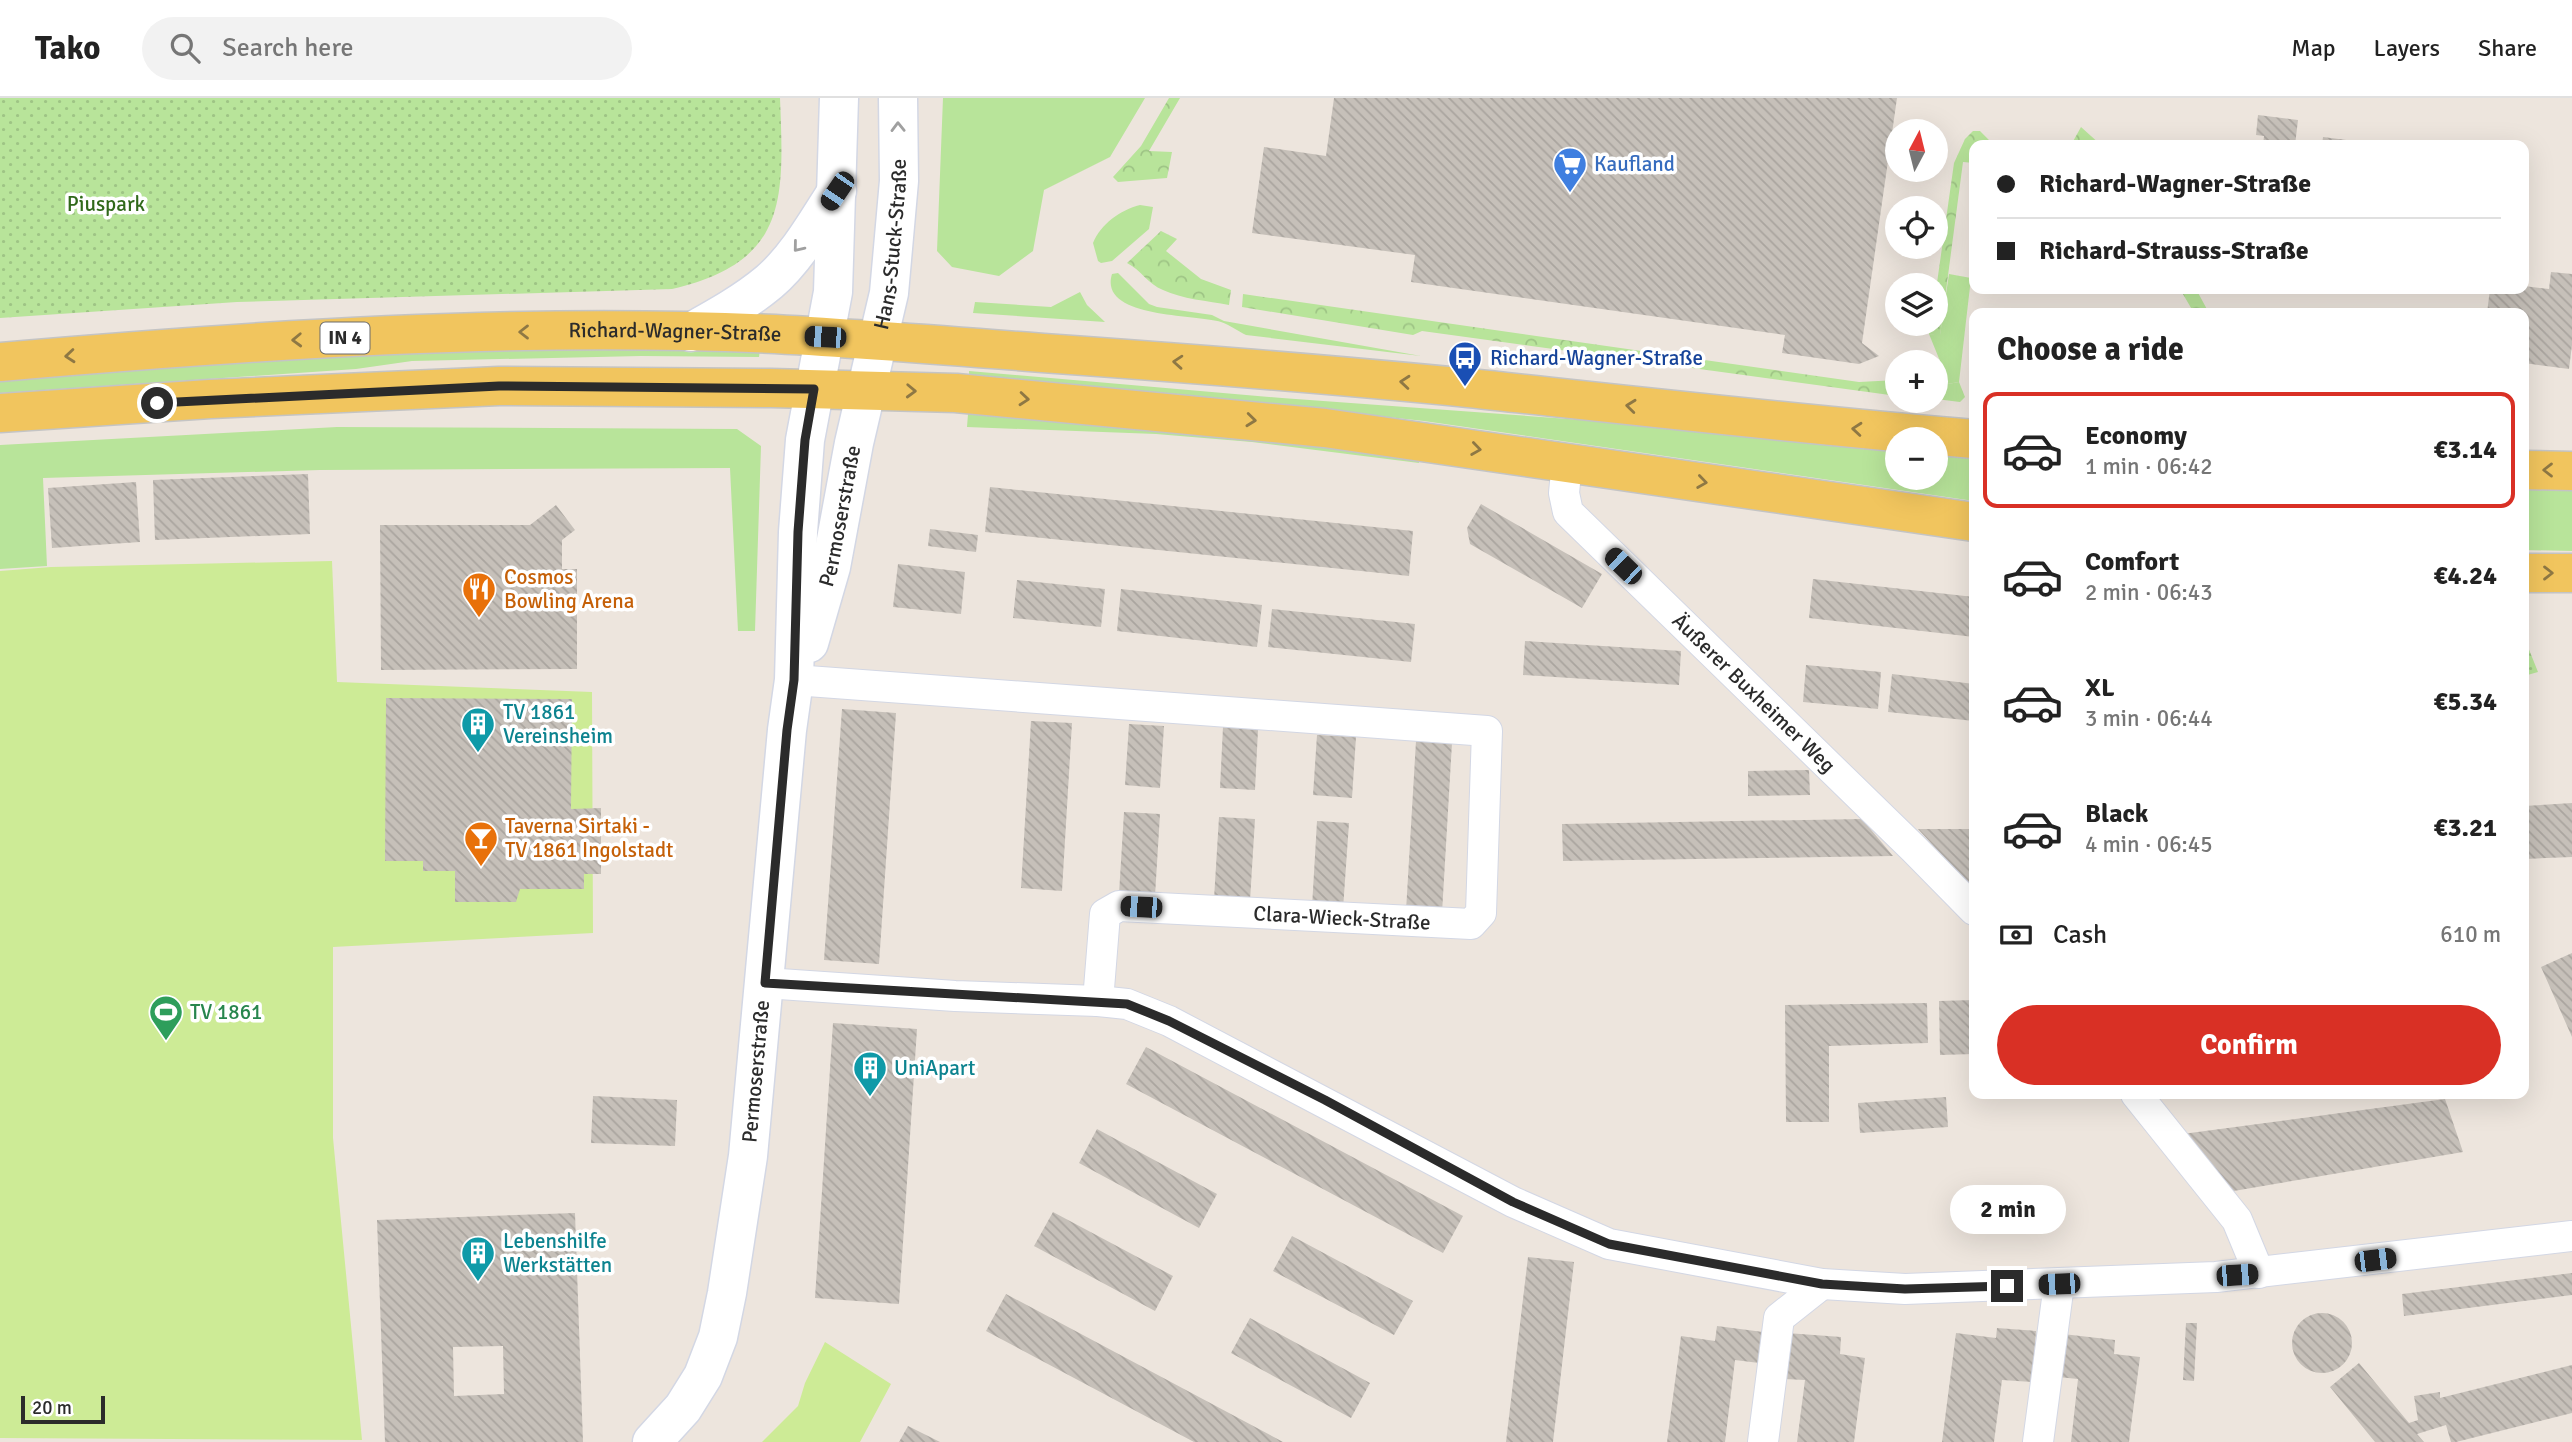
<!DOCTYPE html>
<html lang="en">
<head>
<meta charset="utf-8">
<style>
	:root { --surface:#fff; --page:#f2f2f2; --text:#222; --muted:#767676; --line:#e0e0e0; --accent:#d93025 }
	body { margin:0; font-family:Signika,sans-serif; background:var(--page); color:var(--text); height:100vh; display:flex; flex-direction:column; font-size:26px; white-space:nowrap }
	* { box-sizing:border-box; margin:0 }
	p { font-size:23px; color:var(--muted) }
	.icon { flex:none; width:38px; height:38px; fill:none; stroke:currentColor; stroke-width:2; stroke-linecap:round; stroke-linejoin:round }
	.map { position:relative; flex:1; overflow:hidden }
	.drawer { position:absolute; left:1969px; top:210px; width:560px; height:791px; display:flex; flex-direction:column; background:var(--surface); border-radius:14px; box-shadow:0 7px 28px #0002 }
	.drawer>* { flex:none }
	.banner { position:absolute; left:1969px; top:42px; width:560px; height:154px; border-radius:14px; box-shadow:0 7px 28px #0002; display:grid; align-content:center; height:154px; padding:0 28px; background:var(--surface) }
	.needle { width:46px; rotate:7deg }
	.controls { position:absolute; left:1885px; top:21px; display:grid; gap:14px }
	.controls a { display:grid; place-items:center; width:63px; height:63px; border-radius:50%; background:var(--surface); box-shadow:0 7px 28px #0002; font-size:35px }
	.scale { position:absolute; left:21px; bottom:18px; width:84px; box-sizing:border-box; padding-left:7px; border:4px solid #2b2b2b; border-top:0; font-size:19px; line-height:24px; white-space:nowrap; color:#2b2b2b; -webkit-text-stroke:5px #fff; paint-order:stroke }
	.end { position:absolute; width:32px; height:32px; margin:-16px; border:9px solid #2b2b2b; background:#fff; box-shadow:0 0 0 4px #fff }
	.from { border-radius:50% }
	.bubble { position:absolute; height:49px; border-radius:24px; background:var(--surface); box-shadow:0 7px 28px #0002; font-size:23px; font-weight:700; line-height:49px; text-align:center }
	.car { position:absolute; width:21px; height:42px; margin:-21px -10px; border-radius:9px; box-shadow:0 0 5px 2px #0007; background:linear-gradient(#222 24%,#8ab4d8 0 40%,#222 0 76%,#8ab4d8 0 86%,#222 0) }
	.banner b { display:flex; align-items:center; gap:24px; height:66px; font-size:26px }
	.banner b+b { border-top:2px solid var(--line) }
	.banner i { width:18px; height:18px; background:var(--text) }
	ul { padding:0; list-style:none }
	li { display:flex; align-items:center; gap:21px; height:116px; margin:0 14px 10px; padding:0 14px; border:4px solid transparent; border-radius:14px }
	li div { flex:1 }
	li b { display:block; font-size:26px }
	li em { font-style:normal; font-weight:700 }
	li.selected { border-color:var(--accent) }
	li>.icon { width:63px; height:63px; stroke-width:1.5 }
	h2 { padding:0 28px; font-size:32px; line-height:84px }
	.pay { display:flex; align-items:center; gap:18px; height:77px; padding:0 28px; font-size:26px }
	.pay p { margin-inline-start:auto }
	.cta { display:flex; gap:14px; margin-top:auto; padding:14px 28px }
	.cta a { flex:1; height:80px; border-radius:42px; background:var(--accent); color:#fff; font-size:28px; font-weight:700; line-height:80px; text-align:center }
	header { display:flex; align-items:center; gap:42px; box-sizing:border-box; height:98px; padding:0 35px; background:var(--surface); border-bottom:2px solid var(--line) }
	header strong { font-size:33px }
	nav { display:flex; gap:38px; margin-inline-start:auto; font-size:24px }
	.search { width:490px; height:63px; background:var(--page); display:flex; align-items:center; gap:18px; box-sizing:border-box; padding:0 24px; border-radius:38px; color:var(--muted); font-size:26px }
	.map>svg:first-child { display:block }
	.grass { fill:#b8e49a }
	.forest { fill:url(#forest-crowns) }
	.park { fill:url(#park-dots) }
	.pitch { fill:#cdeb96 }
	.building { fill:url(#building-back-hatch); fill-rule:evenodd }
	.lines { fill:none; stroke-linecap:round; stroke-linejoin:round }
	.street-casing { stroke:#d3d7e4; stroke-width:32 }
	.secondary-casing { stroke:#d3d7e4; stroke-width:41 }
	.primary-casing { stroke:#c4c4c4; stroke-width:41 }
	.street { stroke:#fff; stroke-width:30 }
	.secondary { stroke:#fff; stroke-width:38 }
	.primary { stroke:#f1c55e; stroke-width:38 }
	.oneway { stroke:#a0a0a0 }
	.oneway2 { stroke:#8e7844 }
	.route { stroke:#2b2b2b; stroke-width:9 }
	.labels { text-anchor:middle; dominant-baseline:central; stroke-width:7; stroke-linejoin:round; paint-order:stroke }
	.shield { fill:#fff; stroke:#6b6b6b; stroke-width:2 }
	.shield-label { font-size:19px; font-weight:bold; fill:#2b2b2b }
	.shop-label { font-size:21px; fill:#366cbe; stroke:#fff; text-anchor:start }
	.park-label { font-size:21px; fill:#30691a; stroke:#fff }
	.street-label { font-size:21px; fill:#2b2b2b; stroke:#fff }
	.transit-label { font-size:21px; fill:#164399; stroke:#fff; text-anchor:start }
	.food-label { font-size:21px; fill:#c56008; stroke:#fff; text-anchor:start }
	.culture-label { font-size:21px; fill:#0d838f; stroke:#fff; text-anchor:start }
	.leisure-label { font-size:21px; fill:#27864d; stroke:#fff; text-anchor:start }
</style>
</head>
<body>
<header>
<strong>Tako</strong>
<div class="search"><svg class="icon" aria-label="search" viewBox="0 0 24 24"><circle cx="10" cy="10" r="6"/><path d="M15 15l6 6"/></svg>Search here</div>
<nav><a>Map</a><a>Layers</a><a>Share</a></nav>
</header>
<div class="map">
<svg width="2572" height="1344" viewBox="0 0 2572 1344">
	<defs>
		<pattern id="forest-crowns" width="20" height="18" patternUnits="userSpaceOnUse" patternTransform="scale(1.75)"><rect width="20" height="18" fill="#b8e49a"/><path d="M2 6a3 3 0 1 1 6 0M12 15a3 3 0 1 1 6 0" fill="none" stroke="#9ec485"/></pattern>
		<pattern id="park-dots" width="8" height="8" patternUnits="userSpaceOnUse" patternTransform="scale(1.75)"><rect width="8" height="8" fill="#b8e49a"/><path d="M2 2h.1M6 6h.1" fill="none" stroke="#9ec485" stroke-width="1.8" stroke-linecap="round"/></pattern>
		<pattern id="building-back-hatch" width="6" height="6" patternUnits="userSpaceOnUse" patternTransform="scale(1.75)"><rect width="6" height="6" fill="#c6c0b9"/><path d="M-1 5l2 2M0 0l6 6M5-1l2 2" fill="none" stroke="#aaa59f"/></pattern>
	</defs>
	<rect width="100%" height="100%" fill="#ede5dd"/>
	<path class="grass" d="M943 0H1145L1110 59 1044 92 1033 153 999 178 952 169 937 153Z
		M1140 107 1153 109 1149 131 1112 163 1101 165 1098 163 1093 145C1101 126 1120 112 1140 107Z
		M1118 175 1149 206 1157 209 1212 217 1224 223 1421 258 1246 237C1238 233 1230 227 1221 224 1197 216 1098 221 1112 176Z
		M1949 176 1971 180 1959 284 1936 288V272L1942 268 1929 236 1940 237Z
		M1080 194 1087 207 1105 224 973 215 975 204 1051 209Z
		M640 250 760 251 759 259 641 258 412 263 356 271 0 295V282L256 262 411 255Z
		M969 273 1282 300 1897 345V380H1936V347L1974 350V403L1424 323 1187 297 969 279Z
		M968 316 1063 321 1418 359 1419 365 1252 344 1156 336 967 329Z
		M337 329 737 331 761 348 755 533H738L730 370 320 372 43 380 47 468 0 471V347Z
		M2524 383 2572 385V453L2524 452Z"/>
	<path class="forest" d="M1169 0H1180L1149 53 1172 54 1167 80 1118 84 1113 79 1141 48Z
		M2081 29 2101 47H2071Z
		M1973 33H1980L1989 42 2003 47H1974V65L1963 64 1940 238 1929 236 1930 226H1936V192L1954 65 1965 41Z
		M1161 133 1177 141 1166 153 1201 181 1231 192 1229 207C1208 203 1182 201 1163 192 1148 186 1141 172 1127 165Z
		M2180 191H2196L2209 215H2194Z
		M1243 196 1859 284 1897 282V298L1422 233 1413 237 1242 209Z
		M1959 284 1965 299 1960 304 1936 301V288Z"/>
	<path class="park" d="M0 0H780C784 102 788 164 672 191L237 204 0 220Z
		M2524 539 2538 574 2524 578Z"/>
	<path class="pitch" d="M332 463 337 584 592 594 593 835 333 849V1040L362 1342 0 1340V473L51 469Z
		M825 1244 891 1286 860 1344H762L798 1308 805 1285Z"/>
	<path class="building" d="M1334 0H1897L1862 245 1879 258 1859 266 1782 255 1785 237 1411 184 1415 157 1252 135 1264 49 1326 58Z
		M2258 17 2298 22 2295 47H2263L2264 38 2256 37Z
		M2323 39 2362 44 2361 47H2322Z
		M2551 174 2572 176V247L2569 271 2524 265V215H2487L2490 191H2524V188L2549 191Z
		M308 376 310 436 155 442 153 382Z
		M136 384 140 444 52 450 48 390Z
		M990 389 1413 433 1409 478 985 434Z
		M1481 406 1602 476 1582 510 1470 446 1467 430Z
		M556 407 575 432 562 442V471H577V571L381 572 380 427H530Z
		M930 431 978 437 976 454 928 448Z
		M898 466 965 474 961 516 893 509Z
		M1813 481 1974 499V539L1809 520Z
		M1017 482 1105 491 1101 529 1013 520Z
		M1121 491 1262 507 1257 549 1117 533Z
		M1272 511 1415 526 1411 564 1268 549Z
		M1525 543 1681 553 1679 587 1523 577Z
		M1806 567 1881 574 1878 611 1803 604Z
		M1892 576 1974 586V623L1888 614Z
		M386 600 572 601 571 711 601 710V776H584V791H520L516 804H455V773H423V763H385Z
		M842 611 896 615 879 866 824 862Z
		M1031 623 1072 625 1062 793 1021 790Z
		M1129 626 1164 628 1160 690 1125 687Z
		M1223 629 1258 632 1255 692 1220 690Z
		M1317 637 1356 639 1352 700 1313 697Z
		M1416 643 1452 645 1442 815 1406 813Z
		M1809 672 1810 697 1748 698V673Z
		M2572 705V759L2524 761V708Z
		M1124 714 1160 716 1155 798 1119 796Z
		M1219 719 1255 721 1250 803 1214 801Z
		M1862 721 1893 758 1563 763 1562 726Z
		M1317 723 1349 725 1343 811 1312 809Z
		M1918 731H1974V792Z
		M2572 855V939L2541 869Z
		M1974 902V956L1940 957 1939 903Z
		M1927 905 1928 945 1829 948V1024H1786L1785 907Z
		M833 925 917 931 899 1206 815 1200Z
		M1146 949 1463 1118 1443 1155 1126 986Z
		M593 998 677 1002 675 1048 591 1045Z
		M1946 999 1948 1029 1860 1035 1858 1005Z
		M2445 1001 2463 1054 2222 1095 2175 1037Z
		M1097 1031 1217 1096 1199 1130 1079 1065Z
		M1053 1114 1173 1178 1155 1213 1034 1148Z
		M575 1115 583 1344H385L377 1122ZM503 1248 504 1296 454 1298 453 1249Z
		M1292 1138 1413 1203 1394 1237 1273 1173Z
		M1528 1159 1574 1164 1553 1344H1506Z
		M2572 1175V1197L2404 1218 2402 1196Z
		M1006 1196 1283 1344H1194L986 1233Z
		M2292 1245a30 30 0 1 1 60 0a30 30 0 1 1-60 0Z
		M1250 1220 1370 1285 1351 1320 1231 1255Z
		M2186 1225H2197L2194 1283 2183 1282Z
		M1717 1228 1763 1234 1759 1265 1735 1262 1725 1344H1667L1681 1238 1715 1243Z
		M1997 1230 2036 1233 2032 1284 2002 1282 1994 1344H1942L1956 1235 1996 1240Z
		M1787 1235 1841 1239 1840 1256 1865 1260 1854 1344H1797L1805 1282 1784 1281Z
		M2063 1236 2115 1242 2114 1256 2140 1259 2129 1344H2071L2078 1281 2058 1279Z
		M2359 1265 2409 1325 2418 1322 2414 1298 2440 1294V1300L2572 1267V1315L2456 1344H2451L2446 1327 2417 1336 2424 1344H2375L2330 1289Z
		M908 1328 940 1344H899Z"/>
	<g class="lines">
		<g class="street-casing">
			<g id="street">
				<path id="s1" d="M1567 364 1564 395 1568 414 1914 751 1974 812"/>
				<path d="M794 582 1487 633 1481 815 1471 826 1119 808 1105 816 1098 903"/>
				<path d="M765 885 955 898 1098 903 1127 906 1169 923 1513 1104 1609 1146 1822 1186 1905 1191 2216 1179 2572 1138"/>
				<path d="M2136 996 2237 1122 2259 1175"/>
				<path d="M1763 1344 1779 1220 1822 1186"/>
				<path d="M2038 1344 2059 1186"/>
			</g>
		</g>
		<g class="secondary-casing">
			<g id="secondary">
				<path d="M691 234C718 219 745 204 769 184 797 160 817 124 837 93"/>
				<path id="s2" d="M809 545 831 469 854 345 889 195 899 83 898 0"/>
				<path id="s3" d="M652 1344 683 1310 703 1278 718 1239 727 1195 748 1058 787 632 794 582 798 434 805 342 833 194 839 0"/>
			</g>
		</g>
		<g class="primary-casing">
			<g id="primary">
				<path id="s4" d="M0 264C257 242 517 224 775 236 864 241 954 248 1043 255 1185 265 1327 276 1469 290 1637 308 1805 327 1974 341"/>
				<path d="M0 315 210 301 499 288 771 290 956 295 1325 330 1974 424"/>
				<path d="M2524 372 2572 373"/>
				<path d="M2524 475H2572"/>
			</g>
		</g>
		<use href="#street" class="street"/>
		<use href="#secondary" class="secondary"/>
		<use href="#primary" class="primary"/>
	</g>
	<defs><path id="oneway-chevron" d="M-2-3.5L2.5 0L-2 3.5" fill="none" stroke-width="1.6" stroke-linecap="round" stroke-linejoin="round" transform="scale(1.75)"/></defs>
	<g class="oneway">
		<use href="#oneway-chevron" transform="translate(898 29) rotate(-91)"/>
		<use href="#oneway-chevron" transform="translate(798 149) rotate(129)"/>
	</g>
	<g class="oneway2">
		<use href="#oneway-chevron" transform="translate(524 234) rotate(180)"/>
		<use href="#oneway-chevron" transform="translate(297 242) rotate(178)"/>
		<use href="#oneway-chevron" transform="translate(70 258) rotate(175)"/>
		<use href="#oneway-chevron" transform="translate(1178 264) rotate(-176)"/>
		<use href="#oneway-chevron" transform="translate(1405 284) rotate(-175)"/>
		<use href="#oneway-chevron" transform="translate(911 293) rotate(2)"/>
		<use href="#oneway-chevron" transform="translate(1024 301) rotate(5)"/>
		<use href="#oneway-chevron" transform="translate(1631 308) rotate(-174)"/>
		<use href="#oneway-chevron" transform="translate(1251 322) rotate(6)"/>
		<use href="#oneway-chevron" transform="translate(1857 331) rotate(-175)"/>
		<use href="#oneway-chevron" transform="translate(1476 351) rotate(8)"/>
		<use href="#oneway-chevron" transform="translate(2548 372) rotate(-180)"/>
		<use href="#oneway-chevron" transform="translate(1702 384) rotate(8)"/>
		<use href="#oneway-chevron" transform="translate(2548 475)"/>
	</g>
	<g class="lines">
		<path class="route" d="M157 305 499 288 814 291 805 342 798 434 794 582 787 632 765 885 1127 906 1169 923 1325 1002 1513 1104 1609 1146 1822 1186 1905 1191 2007 1188"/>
	</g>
	<defs>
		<g id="supermarket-pin" transform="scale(1.75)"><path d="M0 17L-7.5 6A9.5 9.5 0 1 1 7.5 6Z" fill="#3f7fe0" stroke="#fff"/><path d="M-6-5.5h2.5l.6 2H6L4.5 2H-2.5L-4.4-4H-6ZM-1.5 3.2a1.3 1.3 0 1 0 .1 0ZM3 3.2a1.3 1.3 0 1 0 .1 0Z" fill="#fff"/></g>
		<g id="bus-pin" transform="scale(1.75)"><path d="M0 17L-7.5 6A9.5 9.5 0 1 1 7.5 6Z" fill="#1a4fb4" stroke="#fff"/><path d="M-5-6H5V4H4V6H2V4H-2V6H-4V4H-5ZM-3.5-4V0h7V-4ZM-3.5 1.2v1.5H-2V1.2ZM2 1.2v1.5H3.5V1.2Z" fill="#fff"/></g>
		<g id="restaurant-pin" transform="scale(1.75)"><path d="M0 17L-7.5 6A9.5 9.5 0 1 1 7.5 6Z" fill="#e8710a" stroke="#fff"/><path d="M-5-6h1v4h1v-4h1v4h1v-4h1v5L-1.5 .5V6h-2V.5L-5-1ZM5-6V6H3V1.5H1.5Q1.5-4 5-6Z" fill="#fff"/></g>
		<g id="building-pin" transform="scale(1.75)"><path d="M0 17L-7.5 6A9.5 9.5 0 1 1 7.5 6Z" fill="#0f9aa8" stroke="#fff"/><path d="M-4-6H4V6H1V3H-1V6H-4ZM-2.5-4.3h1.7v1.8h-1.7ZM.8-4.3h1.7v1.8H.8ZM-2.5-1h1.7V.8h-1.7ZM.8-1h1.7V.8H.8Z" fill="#fff"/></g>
		<g id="bar-pin" transform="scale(1.75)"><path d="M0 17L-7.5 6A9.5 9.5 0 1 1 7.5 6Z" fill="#e8710a" stroke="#fff"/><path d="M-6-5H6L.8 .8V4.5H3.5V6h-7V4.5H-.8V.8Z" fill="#fff"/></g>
		<g id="stadium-pin" transform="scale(1.75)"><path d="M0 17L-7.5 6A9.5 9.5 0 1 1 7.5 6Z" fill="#2e9e5b" stroke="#fff"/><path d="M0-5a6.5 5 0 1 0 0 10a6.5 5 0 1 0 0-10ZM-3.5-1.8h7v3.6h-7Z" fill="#fff"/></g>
	</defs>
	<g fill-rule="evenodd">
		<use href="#supermarket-pin" x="1570" y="66"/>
		<use href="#bus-pin" x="1465" y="260"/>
		<use href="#restaurant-pin" x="479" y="491"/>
		<use href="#building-pin" x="478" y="626"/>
		<use href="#bar-pin" x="481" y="740"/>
		<use href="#stadium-pin" x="166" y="914"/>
		<use href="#building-pin" x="870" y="970"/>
		<use href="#building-pin" x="478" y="1155"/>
	</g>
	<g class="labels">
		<rect class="shield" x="320.5" y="224.5" width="49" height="31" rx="5"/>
		<g class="shield-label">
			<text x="345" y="240">IN 4</text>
		</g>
		<g class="shop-label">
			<text x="1594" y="66">Kaufland</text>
		</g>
		<g class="park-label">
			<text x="106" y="106">Piuspark</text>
		</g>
		<g class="street-label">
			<text stroke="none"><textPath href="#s2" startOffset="408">Hans-Stuck-Straße</textPath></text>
			<text stroke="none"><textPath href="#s4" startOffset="676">Richard-Wagner-Straße</textPath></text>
			<text stroke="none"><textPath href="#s2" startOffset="131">Permoserstraße</textPath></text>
			<text stroke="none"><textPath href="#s1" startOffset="310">Äußerer Buxheimer Weg</textPath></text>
			<text transform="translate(1342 820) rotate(3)">Clara-Wieck-Straße</text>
			<text stroke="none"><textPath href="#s3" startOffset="394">Permoserstraße</textPath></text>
		</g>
		<g class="transit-label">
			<text x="1490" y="260">Richard-Wagner-Straße</text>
		</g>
		<g class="food-label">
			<text x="504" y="479">Cosmos<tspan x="504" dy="24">Bowling Arena</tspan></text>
			<text x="505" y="728">Taverna Sirtaki -<tspan x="505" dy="24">TV 1861 Ingolstadt</tspan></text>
		</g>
		<g class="culture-label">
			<text x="503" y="614">TV 1861<tspan x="503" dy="24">Vereinsheim</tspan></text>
			<text x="894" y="970">UniApart</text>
			<text x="503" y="1143">Lebenshilfe<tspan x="503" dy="24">Werkstätten</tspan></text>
		</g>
		<g class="leisure-label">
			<text x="190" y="914">TV 1861</text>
		</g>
	</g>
</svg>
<div class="controls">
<a><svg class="needle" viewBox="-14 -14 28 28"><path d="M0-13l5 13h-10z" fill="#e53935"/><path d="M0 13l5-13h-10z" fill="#767676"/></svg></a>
<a><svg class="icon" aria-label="locate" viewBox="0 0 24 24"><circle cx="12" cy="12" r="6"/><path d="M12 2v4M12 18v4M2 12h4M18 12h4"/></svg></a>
<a><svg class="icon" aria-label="layers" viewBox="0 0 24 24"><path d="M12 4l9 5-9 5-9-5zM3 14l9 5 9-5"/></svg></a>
<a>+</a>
<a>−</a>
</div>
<div class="scale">20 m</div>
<i class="end from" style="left:157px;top:305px"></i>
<i class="end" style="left:2007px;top:1188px"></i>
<div class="bubble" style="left:1950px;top:1087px;width:116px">2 min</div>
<i class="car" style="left:837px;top:93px;rotate:214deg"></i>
<i class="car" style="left:825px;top:239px;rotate:273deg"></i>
<i class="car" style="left:1623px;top:468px;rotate:314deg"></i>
<i class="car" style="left:1141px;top:809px;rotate:273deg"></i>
<i class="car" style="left:2375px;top:1162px;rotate:83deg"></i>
<i class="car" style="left:2237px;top:1177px;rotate:86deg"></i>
<i class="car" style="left:2059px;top:1186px;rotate:268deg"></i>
<div class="banner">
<b><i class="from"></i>Richard-Wagner-Straße</b>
<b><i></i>Richard-Strauss-Straße</b>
</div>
<section class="drawer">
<h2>Choose a ride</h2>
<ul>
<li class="selected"><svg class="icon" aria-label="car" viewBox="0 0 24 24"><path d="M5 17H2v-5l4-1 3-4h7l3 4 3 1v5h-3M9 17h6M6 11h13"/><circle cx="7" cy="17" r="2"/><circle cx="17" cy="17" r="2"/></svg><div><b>Economy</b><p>1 min · 06:42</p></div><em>€3.14</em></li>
<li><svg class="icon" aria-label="car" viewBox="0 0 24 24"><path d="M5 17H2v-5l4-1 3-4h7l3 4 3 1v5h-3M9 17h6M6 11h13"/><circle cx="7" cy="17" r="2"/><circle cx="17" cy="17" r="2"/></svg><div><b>Comfort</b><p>2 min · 06:43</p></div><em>€4.24</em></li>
<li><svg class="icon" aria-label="car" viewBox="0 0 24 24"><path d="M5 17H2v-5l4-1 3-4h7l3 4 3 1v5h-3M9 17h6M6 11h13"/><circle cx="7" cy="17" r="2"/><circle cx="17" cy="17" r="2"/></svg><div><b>XL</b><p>3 min · 06:44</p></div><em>€5.34</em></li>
<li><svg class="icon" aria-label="car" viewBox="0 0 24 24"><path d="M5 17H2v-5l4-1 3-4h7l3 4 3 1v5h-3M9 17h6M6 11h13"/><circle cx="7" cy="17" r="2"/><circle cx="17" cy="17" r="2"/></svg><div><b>Black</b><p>4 min · 06:45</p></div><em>€3.21</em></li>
</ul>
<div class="pay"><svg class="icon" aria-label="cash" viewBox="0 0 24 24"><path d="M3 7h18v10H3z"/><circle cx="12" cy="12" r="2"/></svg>Cash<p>610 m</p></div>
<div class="cta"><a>Confirm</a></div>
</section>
</div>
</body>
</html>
